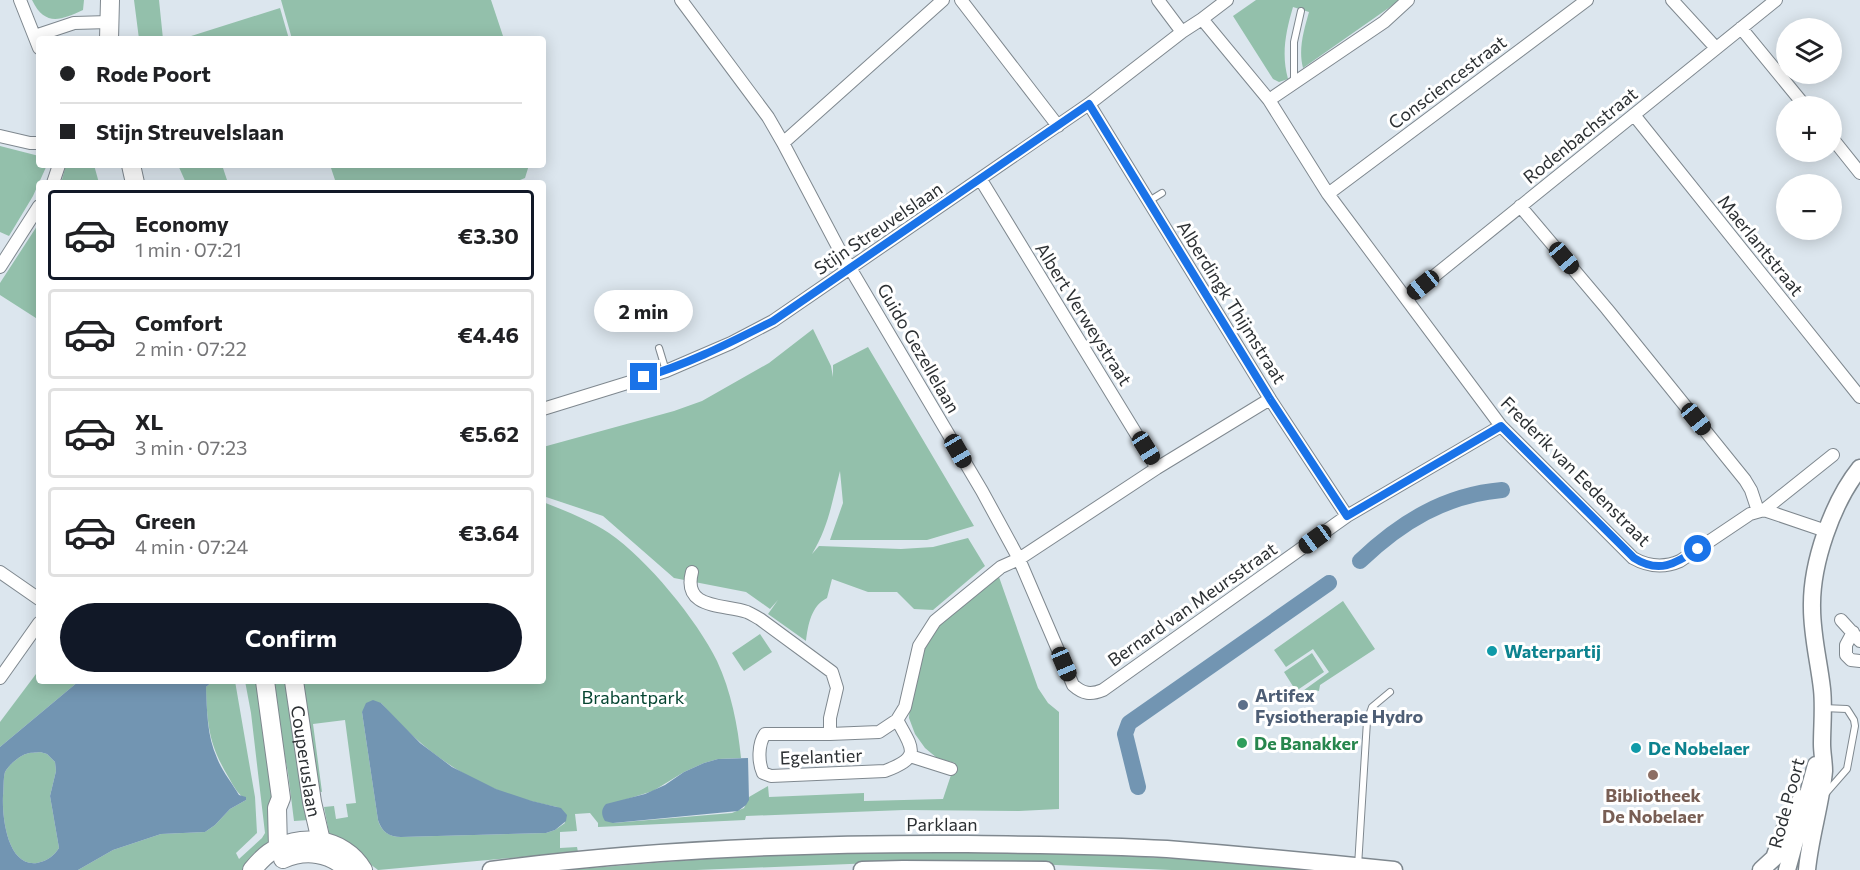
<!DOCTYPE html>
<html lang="en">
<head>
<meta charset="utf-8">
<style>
	:root { --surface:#fff; --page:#f6f6f6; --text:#202124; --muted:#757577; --line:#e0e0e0; --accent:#111827 }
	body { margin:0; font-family:Commissioner,sans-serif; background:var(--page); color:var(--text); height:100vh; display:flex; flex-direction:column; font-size:22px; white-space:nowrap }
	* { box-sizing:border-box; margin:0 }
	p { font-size:20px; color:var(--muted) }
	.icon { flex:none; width:33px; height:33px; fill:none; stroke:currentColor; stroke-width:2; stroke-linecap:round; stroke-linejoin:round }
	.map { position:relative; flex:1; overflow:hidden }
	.drawer { position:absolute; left:36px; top:180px; width:510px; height:504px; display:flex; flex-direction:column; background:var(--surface); border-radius:6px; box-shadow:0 3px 15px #0003 }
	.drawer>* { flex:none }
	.guide { position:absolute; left:36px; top:36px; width:510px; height:132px; border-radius:6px; box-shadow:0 3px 15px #0003; display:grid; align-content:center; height:132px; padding:0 24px; background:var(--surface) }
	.buttons { position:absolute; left:1776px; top:18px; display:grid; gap:12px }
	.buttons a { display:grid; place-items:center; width:66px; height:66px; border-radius:50%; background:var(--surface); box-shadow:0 3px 15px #0003; font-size:30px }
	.end { position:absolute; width:27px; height:27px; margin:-14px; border:8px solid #1a73e8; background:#fff; box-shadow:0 0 0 3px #fff }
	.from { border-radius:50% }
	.bubble { position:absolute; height:42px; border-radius:21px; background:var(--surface); box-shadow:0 3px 15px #0003; font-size:20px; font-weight:700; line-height:42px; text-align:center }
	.car { position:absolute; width:18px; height:36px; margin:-18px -9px; border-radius:8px; box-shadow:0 0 4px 2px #0007; background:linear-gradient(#222 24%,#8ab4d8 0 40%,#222 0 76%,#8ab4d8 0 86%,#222 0) }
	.guide b { display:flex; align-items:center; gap:21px; height:57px; font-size:22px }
	.guide b+b { border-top:2px solid var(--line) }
	.guide i { width:15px; height:15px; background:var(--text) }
	ul { padding:10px 0 0; list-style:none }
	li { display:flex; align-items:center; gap:18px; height:90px; margin:0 12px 9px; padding:0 12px; border:3px solid var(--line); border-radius:6px }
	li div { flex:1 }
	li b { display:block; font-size:22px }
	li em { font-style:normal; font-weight:700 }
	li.current { border-color:var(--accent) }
	li>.icon { width:54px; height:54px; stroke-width:1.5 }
	.primary-button { display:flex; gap:12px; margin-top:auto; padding:12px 24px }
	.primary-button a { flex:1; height:69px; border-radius:36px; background:var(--accent); color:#fff; font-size:24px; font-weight:700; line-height:69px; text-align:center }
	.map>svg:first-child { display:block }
	.green { fill:#93c0ab; fill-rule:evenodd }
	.water { fill:#7295b2; fill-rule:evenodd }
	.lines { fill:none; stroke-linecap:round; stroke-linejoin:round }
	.canal { stroke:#7295b2; stroke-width:16 }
	.service-casing { stroke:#7f888f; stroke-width:8 }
	.minor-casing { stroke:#7f888f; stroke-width:14 }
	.tertiary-casing { stroke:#7f888f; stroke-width:19 }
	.secondary-casing { stroke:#7f888f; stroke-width:20 }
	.service { stroke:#fff; stroke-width:6 }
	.minor { stroke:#fff; stroke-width:12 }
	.tertiary { stroke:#fff; stroke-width:16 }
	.secondary { stroke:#fff; stroke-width:18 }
	.route { stroke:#1a73e8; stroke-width:8 }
	.culture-dot { fill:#0f9aa8; stroke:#fff; stroke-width:2 }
	.service-dot { fill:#5c6f8a; stroke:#fff; stroke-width:2 }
	.leisure-dot { fill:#2e9e5b; stroke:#fff; stroke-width:2 }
	.education-dot { fill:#8d6e63; stroke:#fff; stroke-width:2 }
	.labels { text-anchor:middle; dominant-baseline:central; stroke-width:6; stroke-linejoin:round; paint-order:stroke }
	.street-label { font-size:18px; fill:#2c3033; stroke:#fff }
	.culture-label { font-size:18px; font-weight:bold; fill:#0d838f; stroke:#fff; text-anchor:start }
	.service-label { font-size:18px; font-weight:bold; fill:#4e5e75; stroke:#fff; text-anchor:start }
	.park-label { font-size:18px; fill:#054531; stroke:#fff }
	.leisure-label { font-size:18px; font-weight:bold; fill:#27864d; stroke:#fff; text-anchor:start }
	.education-label { font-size:18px; font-weight:bold; fill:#785e54; stroke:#fff }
</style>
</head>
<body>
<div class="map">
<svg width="1860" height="870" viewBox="0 0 1860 870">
	<rect width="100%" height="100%" fill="#dce6ee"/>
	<path class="green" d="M32 0H84L83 10C61 20 45 27 32 0Z
		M134 0H159L163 39H139Z
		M281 0H491L504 39H292Z
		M1256 0H1400L1303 68C1298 49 1304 30 1309 12L1293 7C1286 31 1281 54 1288 79L1279 82 1273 79 1233 16Z
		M280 8 289 39H189L188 37Z
		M0 146 39 156V165H47L33 196 9 236 0 232Z
		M66 165H94L99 183H61Z
		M178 165H222L228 183H186Z
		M330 165H529L525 178 513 183H336Z
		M39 223V320L0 295V283Z
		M813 329 831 366 833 377V365L868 347 974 526 927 540H830L843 503 840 471C832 501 829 526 812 554L819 546 901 549 933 547 968 538 985 566 933 610 914 609 897 592H868L832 579 827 598C811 606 808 625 806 641L768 614 778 600 770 609 746 592 674 578 603 516 543 496V447L674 411 702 401 769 363Z
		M543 502C566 511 589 520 609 533 647 559 697 620 717 661 731 691 738 726 741 758L718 759 704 763 684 772 653 791 624 800 613 823 732 813 744 808 749 797 768 786 769 797 864 793V801L943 799 955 763 937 758 925 748 915 734 909 718 910 701 920 655 937 626 982 588 999 577 1038 688 1048 703 1059 712V809L1019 811 904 810 746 816 745 820 598 827V823L590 813 575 814 577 831 560 832V848L577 847 578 852 378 870 329 833 324 807 334 806 336 819 348 817 346 804 356 803 345 720 313 724 322 792 317 791 297 681H543ZM381 703C431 760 482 793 557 807L565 823 555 830 546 833 401 837C389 837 381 831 378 820L362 712Z
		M1343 601 1375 649 1320 685 1319 691 1315 690V694L1300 693 1329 672 1313 649 1286 667 1274 650Z
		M760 634 772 652 744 671 732 653Z
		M1312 653 1324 672 1296 691 1284 672Z
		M39 670V681H79L0 747V722Z
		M213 681H235L255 797 257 833 236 853 239 859 262 838 265 833 251 713 245 681H259L262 700 274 827 271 838 244 870H78L113 850 161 834 205 832 215 825 230 809 246 800C238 794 234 787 229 778 209 745 207 725 206 687Z
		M271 681H288L309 820 294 821 288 773Z
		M40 752 47 754 55 762 56 771 50 796 59 848C54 856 47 861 37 863 7 867 2 816 3 796 4 789 3 778 5 772 8 766 19 756 26 754 30 752 36 753 40 752Z
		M903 851 1077 853 1214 861 1320 870H1171L1013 863 900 862 696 870H565L754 855Z"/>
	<path class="water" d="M79 681H213L206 687C207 711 207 736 217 758 222 771 232 783 239 795L246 797V800L230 809 215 825 205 832 161 834 113 850 78 870H0V747ZM40 752 47 754 55 762 56 771 50 796 59 848C54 856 47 861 37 863 7 867 2 816 3 796 4 789 3 779 5 772 8 766 19 756 26 754 30 752 36 753 40 752Z
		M373 700 381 703 420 743 452 767 496 789 532 801 561 808 567 815 566 821 555 830 546 833 401 837C389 837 382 832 378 820L362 712 366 703Z
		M748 758 749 800 746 805 738 811 613 823 605 821C601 815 601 809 606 804L645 794 665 785 684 772 704 763 718 759Z"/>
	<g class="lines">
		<path class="canal" d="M1360 561C1401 522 1445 495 1502 490
			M1138 787 1125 734 1129 723 1329 583"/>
		<g class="service-casing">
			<path id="service" d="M1294 82V42L1301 11
				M1149 201 1162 193
				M659 348 666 371
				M1823 708 1847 709 1854 720 1855 726 1847 769 1826 793
				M1358 866 1367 721 1372 707 1390 692"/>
		</g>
		<g class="minor-casing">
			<path id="minor" d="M20 0 39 48
				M681 0 768 117 783 143 840 251 982 491 1019 559 1073 685C1083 694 1091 695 1103 690L1347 516 1501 426
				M961 0 1058 126
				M1158 0 1182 32
				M1227 0 1202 19 1269 100 1384 22 1408 0
				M1672 0 1716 48
				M1741 28 1805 106
				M35 36 74 23 109 22
				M1269 100 1328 194 1501 426 1633 558C1649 567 1664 568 1680 561L1750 514 1764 510 1826 531
				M1089 104 1270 399 1347 516
				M1634 115 1860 397
				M0 136 30 143H39
				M1832 138 1860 173
				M783 143 943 0
				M981 180 1157 468
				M53 183 59 165
				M1328 194 1587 0
				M1520 206 1607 309 1745 480 1751 490 1758 511
				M0 267 39 206
				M1407 298 1776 0
				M543 409 666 371 731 343 773 321 1089 104 1182 32 1202 19
				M1764 510 1833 455
				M0 572 39 599
				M692 572C682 610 724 604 747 612 752 614 756 617 760 619L832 672 837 688 830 718V734L879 732 897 720C913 749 922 757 885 771L771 776 763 773C758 762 758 744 765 734H830
				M1841 620 1860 641
				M1853 632 1846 645V655L1851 660 1860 661
				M0 678 39 623
				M897 720 905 707 919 646 935 621 1001 567 1019 559 1157 468 1270 399
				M910 756 951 769"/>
		</g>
		<g class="tertiary-casing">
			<path id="tertiary" d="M491 870C649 849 808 843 967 844 1034 845 1101 845 1167 849 1243 855 1318 862 1394 870
				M862 870 903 869 1046 870
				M1761 870 1774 858 1789 817 1802 798
				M1787 870 1816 765
				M1807 870C1810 837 1821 804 1824 771 1824 762 1822 753 1822 744 1822 726 1824 707 1822 689 1819 662 1812 636 1812 608 1811 564 1832 503 1860 468"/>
		</g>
		<g class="secondary-casing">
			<g id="secondary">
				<path d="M109 39 110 0"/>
				<path d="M131 165 135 183"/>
				<path d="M265 681 281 798 277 808 278 848"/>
				<path id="s1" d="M294 681 312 802 321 841"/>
				<path d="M283 859C305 849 331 852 347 870"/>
				<path d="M252 870C257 864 262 858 269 853 298 832 344 837 363 870"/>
			</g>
		</g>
		<use href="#service" class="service"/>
		<use href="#minor" class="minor"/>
		<use href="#tertiary" class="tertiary"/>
		<use href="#secondary" class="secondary"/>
	</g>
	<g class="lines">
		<path class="route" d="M644 377C689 364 731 342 773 321L1089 104 1270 399 1347 516 1501 426 1634 558C1659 574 1675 564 1698 549"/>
	</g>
	<g class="culture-dot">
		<circle cx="1492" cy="651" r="6"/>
		<circle cx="1636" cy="748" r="6"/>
	</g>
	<circle class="service-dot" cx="1243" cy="705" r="6"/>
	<circle class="leisure-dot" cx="1242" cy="743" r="6"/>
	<circle class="education-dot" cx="1653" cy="775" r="6"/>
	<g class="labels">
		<g class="street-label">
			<text transform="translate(1447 82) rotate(-37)">Consciencestraat</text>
			<text transform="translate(1580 135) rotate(-39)">Rodenbachstraat</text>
			<text transform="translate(878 228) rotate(-34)">Stijn Streuvelslaan</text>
			<text transform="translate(1761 245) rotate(51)">Maerlantstraat</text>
			<text transform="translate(1232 302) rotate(58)">Alberdingk Thijmstraat</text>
			<text transform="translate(1084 314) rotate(58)">Albert Verweystraat</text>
			<text transform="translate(919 348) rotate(60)">Guido Gezellelaan</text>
			<text transform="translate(1576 471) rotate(45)">Frederik van Eedenstraat</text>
			<text transform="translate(1192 604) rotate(-35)">Bernard van Meursstraat</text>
			<text transform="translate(821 756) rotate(-2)">Egelantier</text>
			<text stroke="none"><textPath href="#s1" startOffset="81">Couperuslaan</textPath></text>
			<text transform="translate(1786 803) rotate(-75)">Rode Poort</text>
			<text x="942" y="824">Parklaan</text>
		</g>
		<g class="culture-label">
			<text x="1504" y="651">Waterpartij</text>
			<text x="1648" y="748">De Nobelaer</text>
		</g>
		<g class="service-label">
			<text x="1255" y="695">Artifex<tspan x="1255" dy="21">Fysiotherapie Hydro</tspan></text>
		</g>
		<g class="park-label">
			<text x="633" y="697">Brabantpark</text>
		</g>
		<g class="leisure-label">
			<text x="1254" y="743">De Banakker</text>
		</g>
		<g class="education-label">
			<text x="1653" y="795">Bibliotheek<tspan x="1653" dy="21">De Nobelaer</tspan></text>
		</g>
	</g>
</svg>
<div class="buttons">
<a><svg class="icon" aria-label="layers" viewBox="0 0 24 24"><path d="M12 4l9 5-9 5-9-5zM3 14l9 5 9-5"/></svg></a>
<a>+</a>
<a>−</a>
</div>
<i class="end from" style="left:1698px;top:549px"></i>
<i class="end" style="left:644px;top:377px"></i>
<div class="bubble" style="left:594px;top:290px;width:99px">2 min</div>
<i class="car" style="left:1564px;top:258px;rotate:140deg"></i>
<i class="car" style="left:1423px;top:285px;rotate:231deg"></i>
<i class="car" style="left:1696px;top:419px;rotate:141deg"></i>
<i class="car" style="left:1146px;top:448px;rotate:148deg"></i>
<i class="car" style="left:958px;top:451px;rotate:150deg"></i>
<i class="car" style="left:1315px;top:539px;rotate:234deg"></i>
<i class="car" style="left:1064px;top:664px;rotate:157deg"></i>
<div class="guide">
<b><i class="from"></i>Rode Poort</b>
<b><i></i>Stijn Streuvelslaan</b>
</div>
<section class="drawer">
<ul>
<li class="current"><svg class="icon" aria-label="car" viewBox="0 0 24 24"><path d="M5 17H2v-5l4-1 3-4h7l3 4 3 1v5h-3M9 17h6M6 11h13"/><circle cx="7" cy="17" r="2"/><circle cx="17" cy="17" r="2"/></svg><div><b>Economy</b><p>1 min · 07:21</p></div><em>€3.30</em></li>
<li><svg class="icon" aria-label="car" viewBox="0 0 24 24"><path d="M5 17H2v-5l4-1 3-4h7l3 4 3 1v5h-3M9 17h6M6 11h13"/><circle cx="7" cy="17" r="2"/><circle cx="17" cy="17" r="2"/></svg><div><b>Comfort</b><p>2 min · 07:22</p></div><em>€4.46</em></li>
<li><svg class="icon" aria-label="car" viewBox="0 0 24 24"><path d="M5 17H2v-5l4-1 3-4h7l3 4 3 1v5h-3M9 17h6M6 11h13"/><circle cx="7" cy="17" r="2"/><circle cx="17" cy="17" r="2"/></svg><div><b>XL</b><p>3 min · 07:23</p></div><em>€5.62</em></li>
<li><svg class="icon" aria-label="car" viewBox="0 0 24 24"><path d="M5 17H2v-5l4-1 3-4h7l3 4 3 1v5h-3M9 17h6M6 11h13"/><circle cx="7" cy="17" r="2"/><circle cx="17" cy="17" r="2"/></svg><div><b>Green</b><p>4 min · 07:24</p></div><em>€3.64</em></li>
</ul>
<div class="primary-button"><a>Confirm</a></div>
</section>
</div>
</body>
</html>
